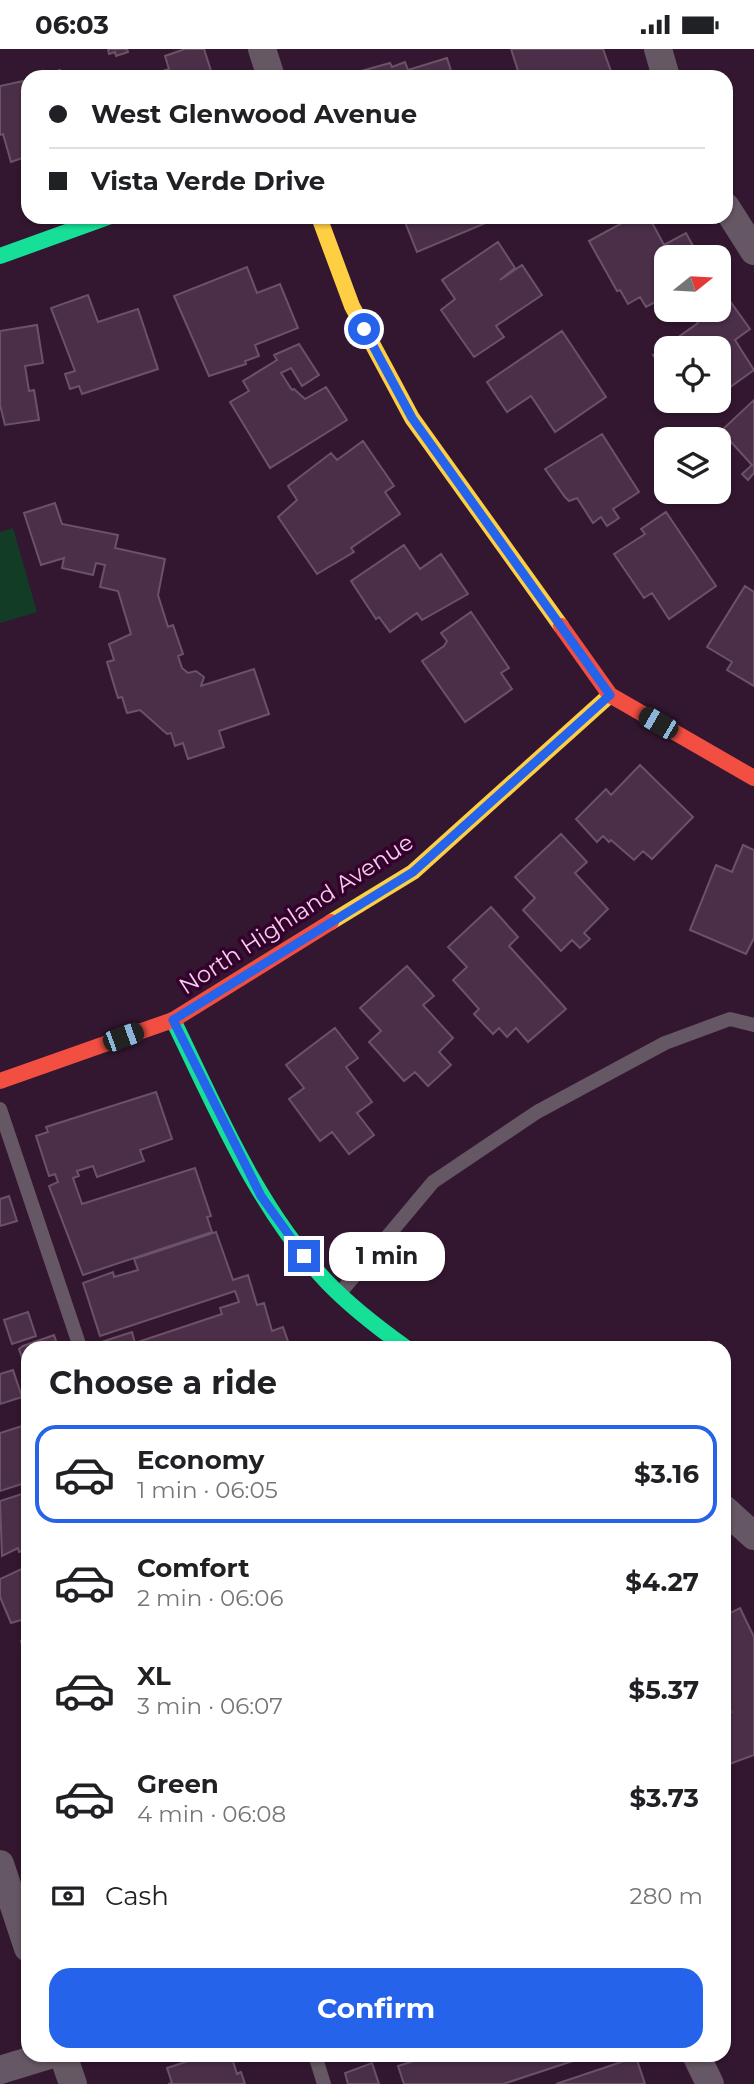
<!DOCTYPE html>
<html lang="en">
<head>
<meta charset="utf-8">
<style>
	:root { --surface:#fff; --page:#f6f6f6; --text:#202124; --muted:#757577; --line:#e0e0e0; --accent:#2563eb }
	body { margin:0; font-family:Montserrat,sans-serif; background:var(--page); color:var(--text); height:100vh; display:flex; flex-direction:column; font-size:26px; white-space:nowrap }
	* { box-sizing:border-box; margin:0 }
	p { font-size:23px; color:var(--muted) }
	.icon { flex:none; width:38px; height:38px; fill:none; stroke:currentColor; stroke-width:2; stroke-linecap:round; stroke-linejoin:round }
	.map { position:relative; flex:1; overflow:hidden }
	.drawer { position:absolute; left:21px; top:1292px; width:710px; height:721px; display:flex; flex-direction:column; background:var(--surface); border-radius:21px; box-shadow:0 2px 5px #0004 }
	.drawer>* { flex:none }
	.top-card { position:absolute; left:21px; top:21px; width:712px; height:154px; border-radius:21px; box-shadow:0 2px 5px #0004; display:grid; align-content:center; height:154px; padding:0 28px; background:var(--surface) }
	.needle { width:46px; rotate:72deg }
	.fabs { position:absolute; left:654px; top:196px; display:grid; gap:14px }
	.fabs a { display:grid; place-items:center; width:77px; height:77px; border-radius:14px; background:var(--surface); box-shadow:0 2px 5px #0004; font-size:35px }
	.end { position:absolute; width:32px; height:32px; margin:-16px; border:9px solid #2563eb; background:#fff; box-shadow:0 0 0 4px #fff }
	.from { border-radius:50% }
	.bubble { position:absolute; height:49px; border-radius:21px; background:var(--surface); box-shadow:0 2px 5px #0004; font-size:23px; font-weight:700; line-height:49px; text-align:center }
	.car { position:absolute; width:21px; height:42px; margin:-21px -10px; border-radius:9px; box-shadow:0 0 5px 2px #0007; background:linear-gradient(#222 24%,#8ab4d8 0 40%,#222 0 76%,#8ab4d8 0 86%,#222 0) }
	.top-card b { display:flex; align-items:center; gap:24px; height:66px; font-size:26px }
	.top-card b+b { border-top:2px solid var(--line) }
	.top-card i { width:18px; height:18px; background:var(--text) }
	ul { padding:0; list-style:none }
	li { display:flex; align-items:center; gap:21px; height:98px; margin:0 14px 10px; padding:0 14px; border:4px solid transparent; border-radius:21px }
	li div { flex:1 }
	li b { display:block; font-size:26px }
	li em { font-style:normal; font-weight:700 }
	li.on { border-color:var(--accent) }
	li>.icon { width:63px; height:63px; stroke-width:1.5 }
	h2 { padding:0 28px; font-size:32px; line-height:84px }
	.pay { display:flex; align-items:center; gap:18px; height:77px; padding:0 28px; font-size:26px }
	.pay p { margin-inline-start:auto }
	.button { display:flex; gap:14px; margin-top:auto; padding:14px 28px }
	.button a { flex:1; height:80px; border-radius:21px; background:var(--accent); color:#fff; font-size:28px; font-weight:700; line-height:80px; text-align:center }
	.status { display:flex; justify-content:space-between; align-items:center; height:49px; padding:0 35px; background:var(--surface); direction:ltr }
	.status svg { height:19px; fill:currentColor }
	.map>svg:first-child { display:block }
	.green { fill:#123c26 }
	.building { fill:#4b2f48; stroke:#6b5267; stroke-width:2 }
	.lines { fill:none; stroke-linecap:round; stroke-linejoin:round }
	.lane { stroke:#655763; stroke-width:14 }
	.street { stroke:#655763; stroke-width:28 }
	.fast { stroke:#16e098; stroke-width:16 }
	.slow { stroke:#ffcf43; stroke-width:16 }
	.jam { stroke:#f24e42; stroke-width:16 }
	.route { stroke:#2563eb; stroke-width:9 }
	.labels { text-anchor:middle; dominant-baseline:central; stroke-width:7; stroke-linejoin:round; paint-order:stroke }
	.street-label { font-size:23px; fill:#f3d1eb; stroke:#35002e }
</style>
</head>
<body>
<div class="status"><b>06:03</b><svg viewBox="0 0 49 12"><path d="M0 12V9h3v3zM5 12V6h3v6zM10 12V3h3v9zM15 12V0h3v12zM26 1h20v11H26zM47 4h2v5h-2z"/></svg></div>
<div class="map">
<svg width="754" height="2035" viewBox="0 0 754 2035">
	<rect width="100%" height="100%" fill="#331730"/>
	<path class="green" d="M13 479 37 563 0 574V483Z"/>
	<path class="building" d="M108 0H127L128 3 116 7 115 3 109 5Z
		M185 0H204L213 28H145L169 20 165 7Z
		M511 0H603L613 28H520Z
		M447 9 453 28H355L354 24 390 14 392 18 405 13 408 21Z
		M60 21 63 28H37Z
		M28 31V107L11 113 3 85 0 86V37Z
		M403 168H492L493 171 417 203Z
		M633 168H641L644 174 650 170 664 196 686 184 699 208H667V247L646 258 640 248 628 255 620 241 617 242 589 192Z
		M498 193 515 219 500 231 522 216 542 246 496 277 504 288 474 308 441 261 455 250 442 231Z
		M247 218 257 244 280 235 298 279 255 296 259 307 245 312 246 315 209 327 174 247Z
		M722 241 750 280 735 291 754 321 719 346V299H667V325L653 306 698 274 690 263 694 261H719Z
		M88 246 98 273 138 260 158 320 82 345 79 337 70 340 65 325 75 322 51 259Z
		M37 276 43 314 25 317 29 342 34 341 39 371 5 376 0 356V282Z
		M562 282 606 348 555 383 531 347 507 363 487 333Z
		M299 295 319 326 302 337 291 319 281 324 292 341 294 340 305 350 326 338 347 371 270 419 230 353 249 342 243 332 277 311 274 306Z
		M754 351V424L748 431 742 425 752 416 721 382Z
		M602 385 639 443 613 460 619 469 607 477 601 468 593 474 577 449 569 452 565 448 545 420Z
		M363 392 394 437 385 443 400 465 351 499 354 503 317 525 278 468 297 451 288 437 331 404 337 411Z
		M55 454 62 475 118 486 115 499 165 510 158 546 168 578 173 576 183 605 178 607 182 619 188 624 196 622 204 628 201 637 254 620 269 665 219 682 224 698 188 710 183 694 175 697 171 684 167 685 140 661 127 664 122 648 118 649 107 613 114 611 109 595 131 585 118 542 100 538 105 516 96 514 93 526 62 519 64 509 41 516 24 464Z
		M666 463 716 537 669 570 652 544 644 549 614 505 645 485 641 480Z
		M404 496 420 520 441 505 468 545 422 571 417 564 390 583 379 568 376 570 351 532Z
		M745 537 754 543V637L727 621 732 613 707 598Z
		M471 563 509 619 501 624 512 640 465 673 422 612 444 597 447 592 441 584Z
		M640 716 693 768 652 810 643 802 634 811 611 791 609 793 603 787 597 793 576 770 606 740 611 746Z
		M561 785 587 813 575 824 608 860 584 884 590 890 580 899 572 891 561 902 523 861 535 849 515 828Z
		M743 796 754 801V889L746 905 690 881 716 816 732 823Z
		M491 858 518 888 509 897 566 960 528 993 516 979 507 988 499 979 493 985 474 965 479 960 453 931 467 918 448 898Z
		M407 917 434 947 423 956 453 989 439 1003 451 1016 428 1037 415 1023 404 1032 369 993 381 982 360 959Z
		M335 979 358 1009 346 1018 372 1053 357 1064 374 1086 349 1105 332 1083 320 1092 289 1050 304 1039 286 1016Z
		M156 1043 172 1090 140 1101 144 1112 97 1128 93 1117 77 1122 79 1127 73 1129 82 1155 195 1119 211 1167 207 1168 212 1183 83 1226 49 1137 58 1133 55 1125 49 1127 36 1087 48 1083 46 1078Z
		M9 1147 17 1172 0 1177V1150Z
		M216 1183 233 1231 248 1226 257 1256 264 1254 272 1282 283 1278 290 1298H103L101 1293 132 1283 135 1294 222 1265 220 1259 239 1253 235 1242 100 1287 83 1234 113 1223 114 1228 138 1221 134 1210Z
		M28 1263 36 1287 12 1295 4 1271Z
		M54 1286 58 1298H28V1312L23 1311 19 1300 23 1297Z
		M13 1321 22 1348 0 1355V1325Z
		M28 1375V1433L0 1442V1384Z
		M28 1443V1500L19 1503 18 1499 2 1507 0 1452Z
		M28 1517V1569L11 1574 0 1548V1530Z
		M740 1559 754 1588V1706L724 1717V1666L731 1663 724 1649V1567Z
		M28 1590V1625L22 1607 26 1606 21 1592Z
		M207 2006H231L237 2025 241 2023 245 2035H168L172 2034 167 2019Z
		M433 2006H591L503 2035H404L398 2017Z
		M636 2008 645 2035H556Z
		M372 2014 379 2035H348L345 2024Z"/>
	<g class="lines">
		<path class="lane" d="M0 1060 80 1298
			M340 1244 433 1133 537 1063 665 994 730 970 754 976
			M315 2006 324 2035"/>
		<path class="street" d="M262 0 271 28
			M658 0 666 28
			M726 158 754 202
			M724 1460 754 1487
			M0 1815 28 1899
			M63 2006 73 2035
			M696 2006 710 2035
			M0 2021 49 2006"/>
		<path class="fast" d="M0 207 108 168
			M173 971C217 1061 257 1159 327 1233 351 1258 377 1278 405 1298"/>
		<path class="slow" d="M319 168 352 257 412 369 561 577
			M331 873 413 823 610 646"/>
		<path class="jam" d="M561 577 610 646 754 729
			M0 1032 173 971 331 873"/>
	</g>
	<g class="lines">
		<path class="route" d="M304 1207 261 1147 173 971 413 823 610 646 412 369 364 280"/>
	</g>
	<g class="labels">
		<g class="street-label">
			<text transform="translate(296 865) rotate(-33)">North Highland Avenue</text>
		</g>
	</g>
</svg>
<div class="fabs">
<a><svg class="needle" viewBox="-14 -14 28 28"><path d="M0-13l5 13h-10z" fill="#e53935"/><path d="M0 13l5-13h-10z" fill="#757577"/></svg></a>
<a><svg class="icon" aria-label="locate" viewBox="0 0 24 24"><circle cx="12" cy="12" r="6"/><path d="M12 2v4M12 18v4M2 12h4M18 12h4"/></svg></a>
<a><svg class="icon" aria-label="layers" viewBox="0 0 24 24"><path d="M12 4l9 5-9 5-9-5zM3 14l9 5 9-5"/></svg></a>
</div>
<i class="end from" style="left:364px;top:280px"></i>
<i class="end" style="left:304px;top:1207px"></i>
<div class="bubble" style="left:329px;top:1183px;width:116px">1 min</div>
<i class="car" style="left:658px;top:674px;rotate:300deg"></i>
<i class="car" style="left:123px;top:988px;rotate:70deg"></i>
<div class="top-card">
<b><i class="from"></i>West Glenwood Avenue</b>
<b><i></i>Vista Verde Drive</b>
</div>
<section class="drawer">
<h2>Choose a ride</h2>
<ul>
<li class="on"><svg class="icon" aria-label="car" viewBox="0 0 24 24"><path d="M5 17H2v-5l4-1 3-4h7l3 4 3 1v5h-3M9 17h6M6 11h13"/><circle cx="7" cy="17" r="2"/><circle cx="17" cy="17" r="2"/></svg><div><b>Economy</b><p>1 min · 06:05</p></div><em>$3.16</em></li>
<li><svg class="icon" aria-label="car" viewBox="0 0 24 24"><path d="M5 17H2v-5l4-1 3-4h7l3 4 3 1v5h-3M9 17h6M6 11h13"/><circle cx="7" cy="17" r="2"/><circle cx="17" cy="17" r="2"/></svg><div><b>Comfort</b><p>2 min · 06:06</p></div><em>$4.27</em></li>
<li><svg class="icon" aria-label="car" viewBox="0 0 24 24"><path d="M5 17H2v-5l4-1 3-4h7l3 4 3 1v5h-3M9 17h6M6 11h13"/><circle cx="7" cy="17" r="2"/><circle cx="17" cy="17" r="2"/></svg><div><b>XL</b><p>3 min · 06:07</p></div><em>$5.37</em></li>
<li><svg class="icon" aria-label="car" viewBox="0 0 24 24"><path d="M5 17H2v-5l4-1 3-4h7l3 4 3 1v5h-3M9 17h6M6 11h13"/><circle cx="7" cy="17" r="2"/><circle cx="17" cy="17" r="2"/></svg><div><b>Green</b><p>4 min · 06:08</p></div><em>$3.73</em></li>
</ul>
<div class="pay"><svg class="icon" aria-label="cash" viewBox="0 0 24 24"><path d="M3 7h18v10H3z"/><circle cx="12" cy="12" r="2"/></svg>Cash<p>280 m</p></div>
<div class="button"><a>Confirm</a></div>
</section>
</div>
</body>
</html>
